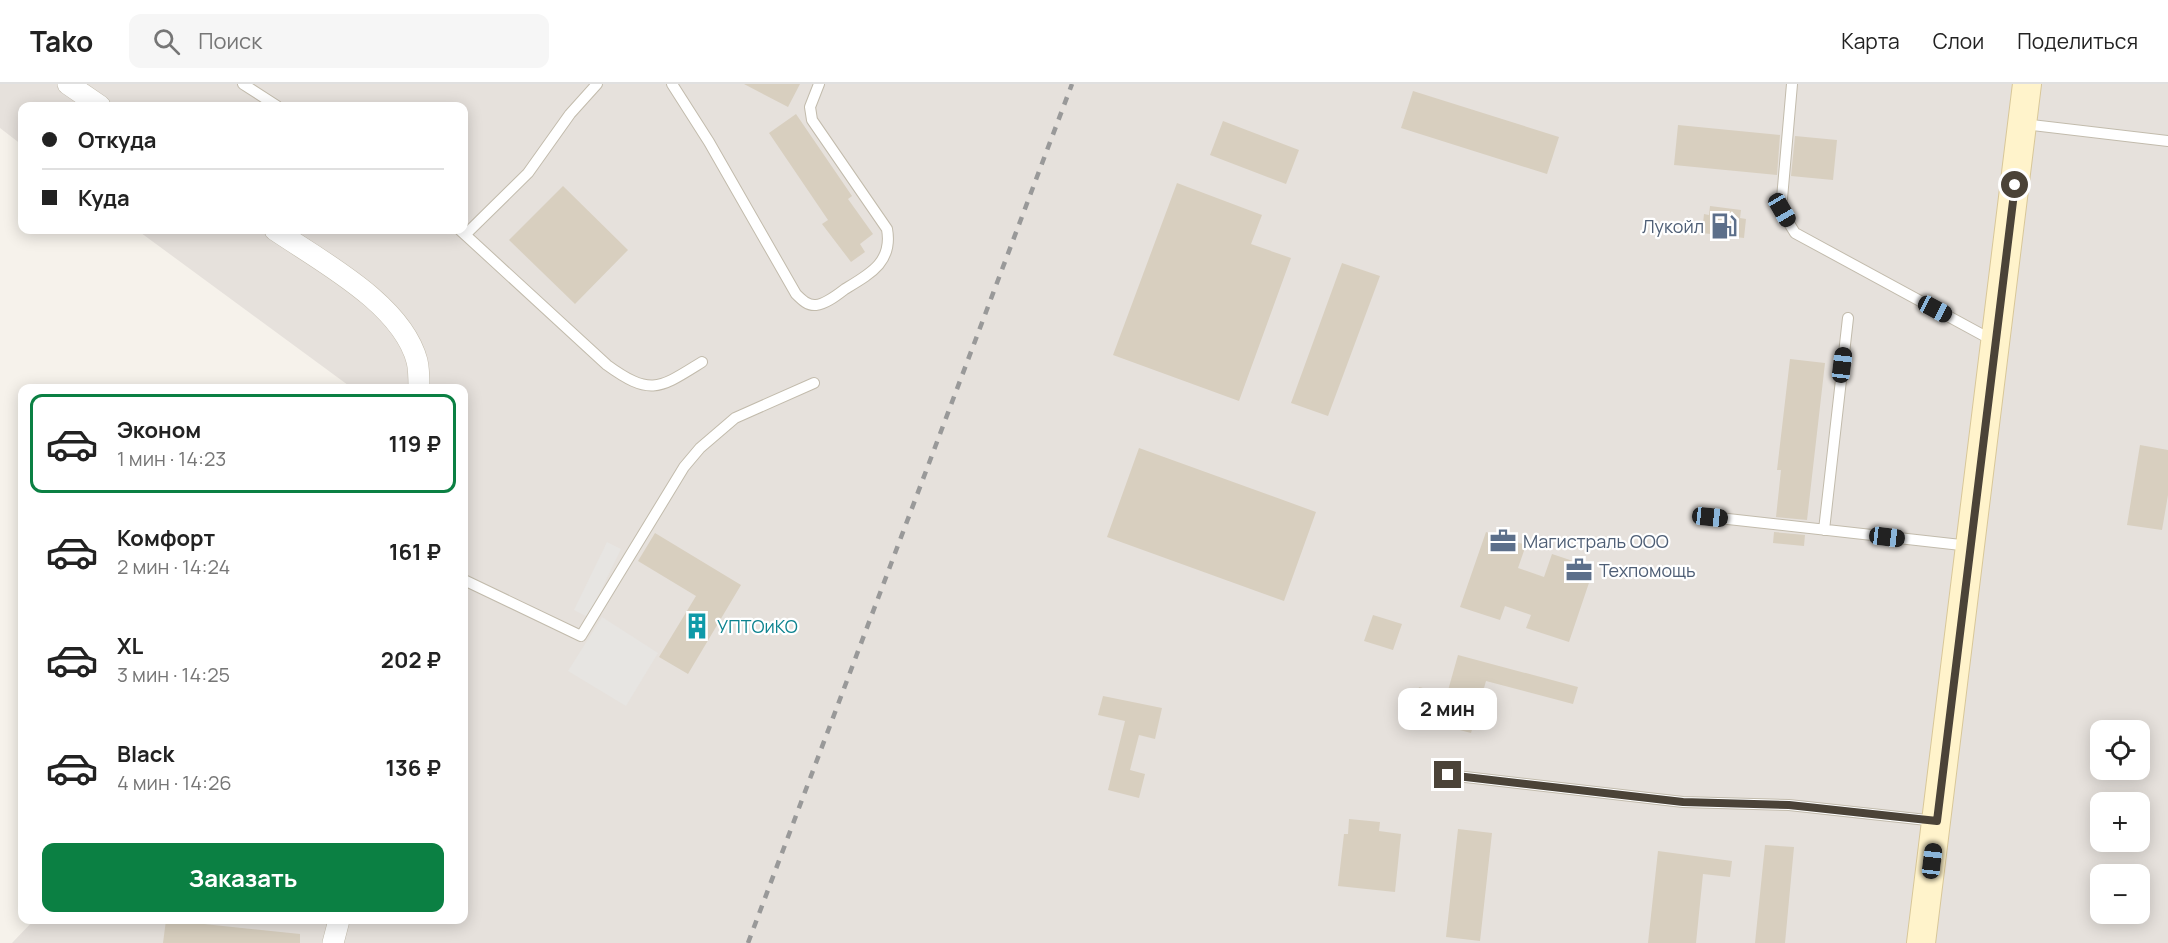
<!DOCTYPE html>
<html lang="ru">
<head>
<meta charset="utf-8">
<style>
	:root { --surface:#fff; --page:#f6f6f6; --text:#222; --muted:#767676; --line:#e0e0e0; --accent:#0b8043 }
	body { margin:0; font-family:Manrope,sans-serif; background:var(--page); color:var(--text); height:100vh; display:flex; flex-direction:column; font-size:22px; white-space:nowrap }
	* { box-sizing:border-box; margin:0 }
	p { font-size:20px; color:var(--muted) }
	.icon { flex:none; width:33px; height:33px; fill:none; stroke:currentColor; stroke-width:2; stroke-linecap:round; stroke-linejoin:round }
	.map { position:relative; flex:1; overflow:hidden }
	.side { position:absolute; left:18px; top:300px; width:450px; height:540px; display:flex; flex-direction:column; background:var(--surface); border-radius:12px; box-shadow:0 3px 15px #0003 }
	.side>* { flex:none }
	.top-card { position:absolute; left:18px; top:18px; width:450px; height:132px; border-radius:12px; box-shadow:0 3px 15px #0003; display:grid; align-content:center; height:132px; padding:0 24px; background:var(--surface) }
	.tools { position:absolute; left:2090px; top:636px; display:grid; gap:12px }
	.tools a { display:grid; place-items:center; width:60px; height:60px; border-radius:12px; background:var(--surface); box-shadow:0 3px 15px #0003; font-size:30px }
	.end { position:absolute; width:27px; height:27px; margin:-14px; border:8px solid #4b4338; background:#fff; box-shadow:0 0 0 3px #fff }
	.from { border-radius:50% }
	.bubble { position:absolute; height:42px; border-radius:12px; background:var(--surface); box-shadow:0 3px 15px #0003; font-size:20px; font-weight:700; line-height:42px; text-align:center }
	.car { position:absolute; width:18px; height:36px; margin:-18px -9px; border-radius:8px; box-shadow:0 0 4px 2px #0007; background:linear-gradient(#222 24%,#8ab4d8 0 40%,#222 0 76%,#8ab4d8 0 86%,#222 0) }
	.top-card b { display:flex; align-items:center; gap:21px; height:57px; font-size:22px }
	.top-card b+b { border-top:2px solid var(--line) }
	.top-card i { width:15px; height:15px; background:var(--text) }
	ul { padding:10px 0 0; list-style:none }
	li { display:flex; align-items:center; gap:18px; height:99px; margin:0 12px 9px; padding:0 12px; border:3px solid transparent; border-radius:12px }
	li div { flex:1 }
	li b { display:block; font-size:22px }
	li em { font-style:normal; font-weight:700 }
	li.active { border-color:var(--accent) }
	li>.icon { width:54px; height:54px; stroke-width:1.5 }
	.action { display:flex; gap:12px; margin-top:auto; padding:12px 24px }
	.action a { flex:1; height:69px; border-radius:12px; background:var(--accent); color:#fff; font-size:24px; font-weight:700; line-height:69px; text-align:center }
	header { display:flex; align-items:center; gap:36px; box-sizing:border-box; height:84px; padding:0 30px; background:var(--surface); border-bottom:2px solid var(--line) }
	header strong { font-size:28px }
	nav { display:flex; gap:33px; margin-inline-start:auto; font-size:21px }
	.search { width:420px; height:54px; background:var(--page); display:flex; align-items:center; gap:15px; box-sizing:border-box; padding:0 21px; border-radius:12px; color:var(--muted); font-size:22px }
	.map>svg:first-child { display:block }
	.industrial { fill:#e6e1dc; fill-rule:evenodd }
	.parking { fill:#e7e5e2 }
	.building { fill:#d8cfbf }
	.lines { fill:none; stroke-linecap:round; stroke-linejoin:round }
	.lane-casing { stroke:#c2bbac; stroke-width:12 }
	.street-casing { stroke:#c2bbac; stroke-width:22 }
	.secondary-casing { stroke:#d8c799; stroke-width:30 }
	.lane { stroke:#fff; stroke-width:10 }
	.street { stroke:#fff; stroke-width:21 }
	.secondary { stroke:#fff3cb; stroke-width:28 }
	.rail { stroke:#999; stroke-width:4.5; stroke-dasharray:8 8; stroke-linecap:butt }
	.route { stroke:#4b4338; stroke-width:8 }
	.labels { text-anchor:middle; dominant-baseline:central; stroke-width:4.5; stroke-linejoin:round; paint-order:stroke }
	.service-label { font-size:18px; fill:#4e5e75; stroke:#fff; text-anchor:start }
	.culture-label { font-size:18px; fill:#0d838f; stroke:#fff; text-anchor:start }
</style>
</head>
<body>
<header>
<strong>Tako</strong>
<div class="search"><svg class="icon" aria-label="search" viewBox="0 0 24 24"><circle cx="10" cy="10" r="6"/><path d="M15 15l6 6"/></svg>Поиск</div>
<nav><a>Карта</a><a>Слои</a><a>Поделиться</a></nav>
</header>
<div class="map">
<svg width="2168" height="859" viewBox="0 0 2168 859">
	<rect width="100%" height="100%" fill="#f6f2eb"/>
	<path class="industrial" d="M0 0H2168V859H12L34 836H464V304H352L137 146H464V22H22V61L0 44ZM2100 646H2139V686H2100ZM2100 718H2139V758H2100ZM2100 790H2139V830H2100Z"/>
	<path class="parking" d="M607 458 621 465 588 533 574 526Z
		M602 533 658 569 626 622 568 587Z"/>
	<path class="building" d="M744 0H800L788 23Z
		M1413 7 1559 53 1547 90 1401 44Z
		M796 30 852 112 848 115 873 150 860 160 865 168 851 178 822 140 828 136 769 49Z
		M1223 37 1299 66 1286 100 1210 71Z
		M1678 41 1780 51 1777 91 1674 81Z
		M1795 52 1837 56 1833 96 1791 92Z
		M1177 99 1262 131 1251 160 1291 174 1239 317 1113 271Z
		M563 102 628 166 575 220 509 156Z
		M1710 122 1741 126 1740 134 1746 135 1744 154 1702 149 1704 130 1709 131Z
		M1342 179 1380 192 1328 332 1291 319Z
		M1790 275 1825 279 1807 436 1776 433 1781 386H1777Z
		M2140 361 2168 366V411L2162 446 2127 441Z
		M1139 364 1316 428 1284 517 1107 453Z
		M1486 448 1526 461 1518 484 1544 493 1552 470 1594 484 1569 558 1526 544 1531 531 1505 522 1500 536 1460 523Z
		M1774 448 1805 451 1804 462 1773 459Z
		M655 449 741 501 688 590 659 573 696 512 638 477Z
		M1373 531 1402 540 1393 566 1364 557Z
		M1458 571 1578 603 1573 620 1486 597 1471 649 1411 633 1419 603 1447 610Z
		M1103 612 1162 624 1155 655 1139 651 1130 686 1145 690 1139 714 1108 706 1125 637 1098 631Z
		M1349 735 1380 738 1379 747 1401 750 1395 808 1338 802 1344 750H1348Z
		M1458 745 1492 749 1480 857 1446 853Z
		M1765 761 1794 763 1785 859H1755Z
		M1658 767 1732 777 1730 793 1703 790 1696 859H1648Z
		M166 836 300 850V859H163Z"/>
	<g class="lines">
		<g class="lane-casing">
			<path id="lane" d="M243 0 277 22
				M672 0 709 58 796 210C802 216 808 222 816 221 826 220 837 211 845 205 870 190 893 178 887 145L812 36 810 23 819 0
				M1792 0 1781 126 1795 149 1992 256
				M2023 40 2168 57
				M460 146 607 281C651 313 660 304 702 278
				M466 150 528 89 570 30 597 0
				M1710 433 1970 462
				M1824 446 1848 234
				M464 496 581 552 684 383 700 364 735 334 814 299
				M1448 691 1683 718 1789 721 1936 737"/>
		</g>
		<g class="street-casing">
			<path id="street" d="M68 0 100 22
				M275 146C322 178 402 220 417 277 419 285 419 296 419 304
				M333 859 339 836"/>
		</g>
		<g class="secondary-casing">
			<path id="secondary" d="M1921 859 2027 0"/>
		</g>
		<use href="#lane" class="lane"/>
		<use href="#street" class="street"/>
		<use href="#secondary" class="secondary"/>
		<path class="rail" d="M748 859 1072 0"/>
	</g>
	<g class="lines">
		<path class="route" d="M1448 691 1683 718 1789 721 1937 737 2015 101"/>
	</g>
	<defs>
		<g id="fuel-bare" transform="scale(2.07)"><path d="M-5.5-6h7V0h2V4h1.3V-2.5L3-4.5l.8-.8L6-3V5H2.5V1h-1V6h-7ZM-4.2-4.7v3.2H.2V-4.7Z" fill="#5c6f8a" stroke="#fff" stroke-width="2.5" paint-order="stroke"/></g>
		<g id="office-bare" transform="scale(2.07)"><path d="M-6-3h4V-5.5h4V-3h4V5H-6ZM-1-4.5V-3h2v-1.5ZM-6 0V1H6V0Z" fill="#5c6f8a" stroke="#fff" stroke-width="2.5" paint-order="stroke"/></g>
		<g id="building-bare" transform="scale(2.07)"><path d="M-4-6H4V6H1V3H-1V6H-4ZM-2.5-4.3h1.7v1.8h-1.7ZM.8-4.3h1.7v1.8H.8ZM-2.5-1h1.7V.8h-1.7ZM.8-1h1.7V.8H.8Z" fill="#0f9aa8" stroke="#fff" stroke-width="2.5" paint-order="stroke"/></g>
	</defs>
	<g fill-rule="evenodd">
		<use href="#fuel-bare" x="1724" y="142"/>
		<use href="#office-bare" x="1503" y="457"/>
		<use href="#office-bare" x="1579" y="486"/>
		<use href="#building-bare" x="697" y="542"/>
	</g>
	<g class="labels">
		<g class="service-label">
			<text x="1704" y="142" text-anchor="end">Лукойл</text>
			<text x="1523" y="457">Магистраль ООО</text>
			<text x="1599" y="486">Техпомощь</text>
		</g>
		<g class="culture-label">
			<text x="717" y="542">УПТОиКО</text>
		</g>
	</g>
</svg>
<div class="tools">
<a><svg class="icon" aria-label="locate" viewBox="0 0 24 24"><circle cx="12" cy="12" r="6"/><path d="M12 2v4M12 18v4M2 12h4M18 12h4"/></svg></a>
<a>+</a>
<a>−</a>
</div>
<i class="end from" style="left:2015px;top:101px"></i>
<i class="end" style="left:1448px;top:691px"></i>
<div class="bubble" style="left:1398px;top:604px;width:99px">2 мин</div>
<i class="car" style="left:1782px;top:126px;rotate:150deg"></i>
<i class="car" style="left:1935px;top:225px;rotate:118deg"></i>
<i class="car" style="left:1842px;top:281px;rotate:7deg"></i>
<i class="car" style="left:1710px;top:433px;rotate:96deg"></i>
<i class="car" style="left:1887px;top:453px;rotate:97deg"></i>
<i class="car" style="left:1932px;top:777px;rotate:7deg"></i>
<div class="top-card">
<b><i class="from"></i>Откуда</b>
<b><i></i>Куда</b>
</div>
<section class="side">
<ul>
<li class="active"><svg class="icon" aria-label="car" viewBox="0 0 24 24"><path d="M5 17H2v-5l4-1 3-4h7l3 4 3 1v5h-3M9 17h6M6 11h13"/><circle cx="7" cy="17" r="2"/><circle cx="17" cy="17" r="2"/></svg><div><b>Эконом</b><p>1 мин · 14:23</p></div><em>119 ₽</em></li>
<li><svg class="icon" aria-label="car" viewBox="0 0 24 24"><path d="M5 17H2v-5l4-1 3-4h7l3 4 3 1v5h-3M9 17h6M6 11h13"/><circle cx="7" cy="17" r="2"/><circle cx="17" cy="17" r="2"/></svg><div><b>Комфорт</b><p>2 мин · 14:24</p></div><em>161 ₽</em></li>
<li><svg class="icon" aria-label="car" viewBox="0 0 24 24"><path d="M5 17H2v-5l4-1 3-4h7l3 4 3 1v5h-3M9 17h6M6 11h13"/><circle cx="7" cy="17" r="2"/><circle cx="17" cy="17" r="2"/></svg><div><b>XL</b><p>3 мин · 14:25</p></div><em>202 ₽</em></li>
<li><svg class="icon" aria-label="car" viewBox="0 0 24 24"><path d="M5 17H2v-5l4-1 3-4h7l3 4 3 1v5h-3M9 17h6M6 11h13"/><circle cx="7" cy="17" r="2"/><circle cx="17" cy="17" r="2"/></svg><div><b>Black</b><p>4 мин · 14:26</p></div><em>136 ₽</em></li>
</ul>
<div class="action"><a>Заказать</a></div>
</section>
</div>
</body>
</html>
